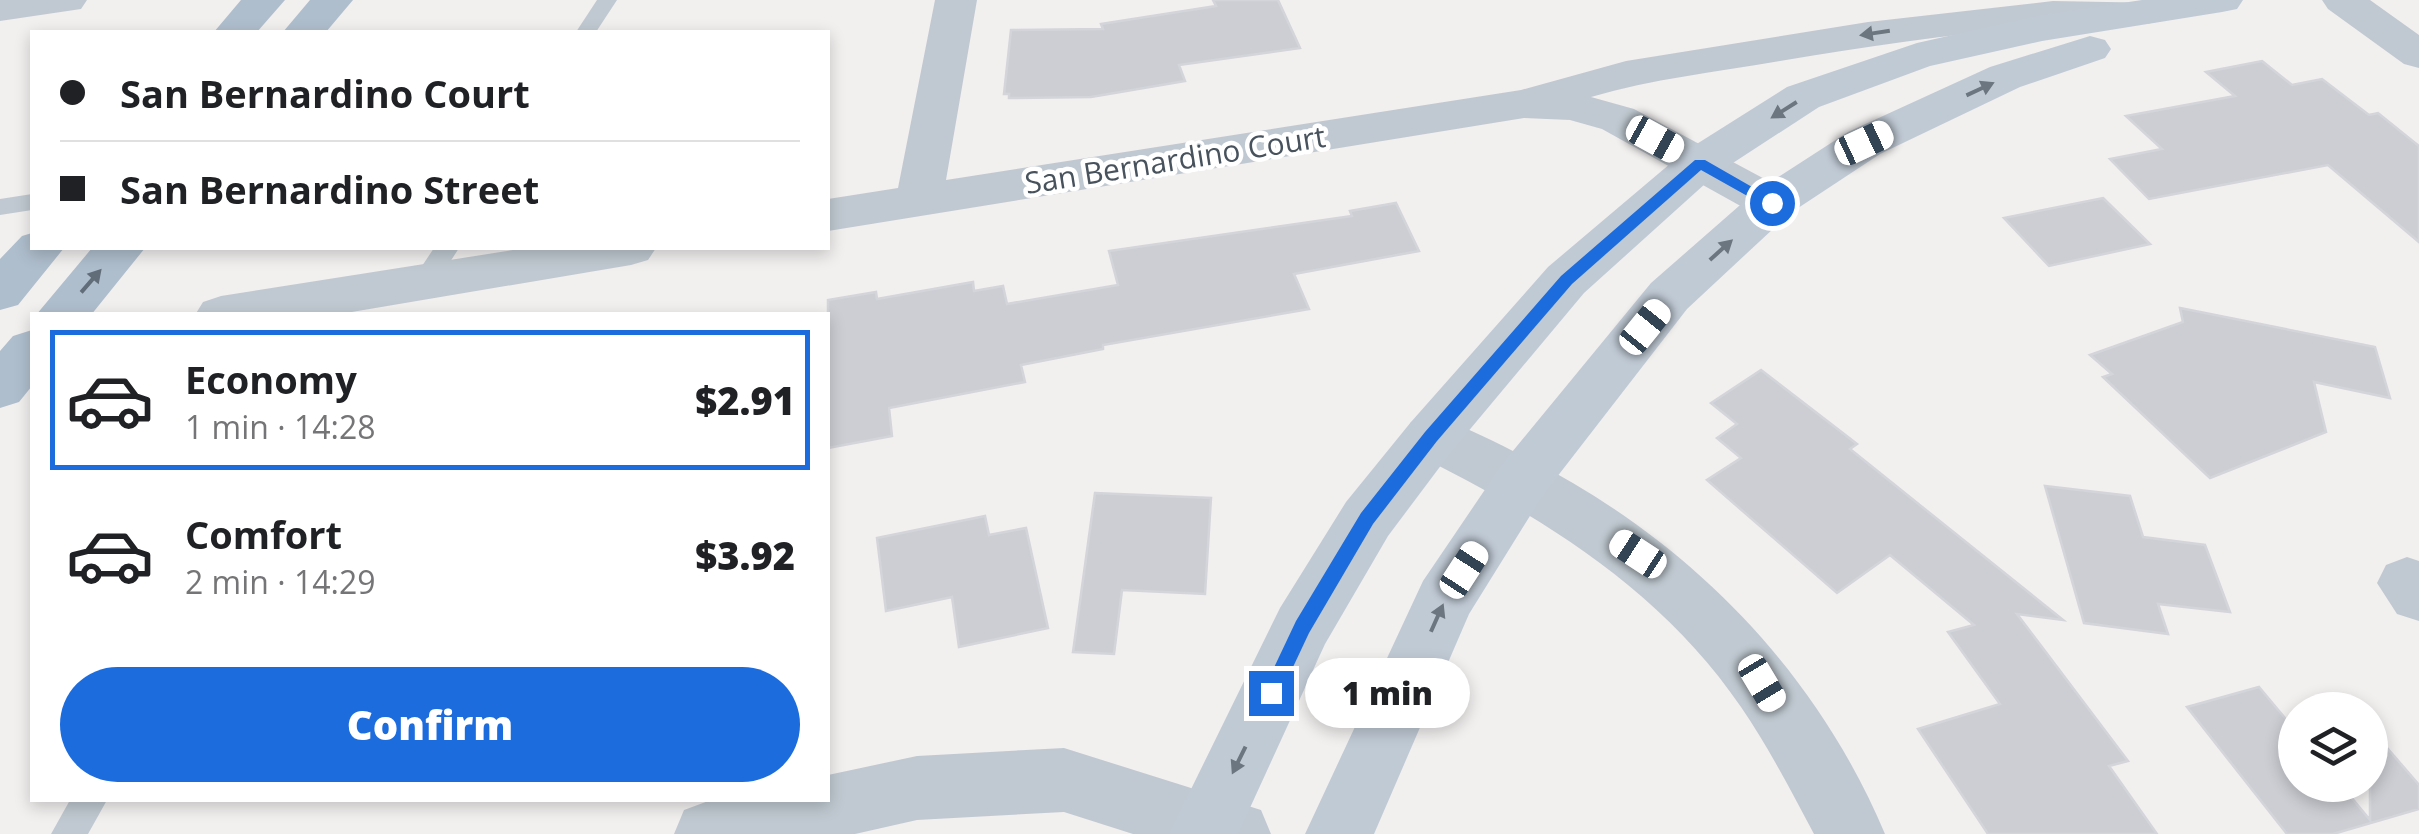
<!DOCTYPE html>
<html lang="en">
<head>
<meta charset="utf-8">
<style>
	:root { --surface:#fff; --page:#f6f6f6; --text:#202124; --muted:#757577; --line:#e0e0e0; --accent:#1d6cde }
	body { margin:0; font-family:"Open Sans",sans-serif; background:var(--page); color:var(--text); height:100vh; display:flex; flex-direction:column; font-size:38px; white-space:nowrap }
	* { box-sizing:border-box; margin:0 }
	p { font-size:32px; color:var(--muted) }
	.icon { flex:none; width:55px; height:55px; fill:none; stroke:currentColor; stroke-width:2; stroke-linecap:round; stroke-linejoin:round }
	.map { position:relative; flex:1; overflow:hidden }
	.drawer { position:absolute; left:30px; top:312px; width:800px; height:490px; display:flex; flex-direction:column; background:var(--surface); border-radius:0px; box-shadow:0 5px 15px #0003 }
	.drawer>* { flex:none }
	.guide { position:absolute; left:30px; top:30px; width:800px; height:220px; border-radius:0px; box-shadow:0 5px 15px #0003; display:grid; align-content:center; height:220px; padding:0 30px; background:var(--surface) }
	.buttons { position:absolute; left:2278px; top:692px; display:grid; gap:20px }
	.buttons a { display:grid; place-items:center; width:110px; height:110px; border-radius:50%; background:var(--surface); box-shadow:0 5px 15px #0003; font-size:50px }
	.end { position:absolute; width:45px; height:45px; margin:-22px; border:12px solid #1d6cde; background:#fff; box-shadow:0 0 0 5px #fff }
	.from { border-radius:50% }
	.bubble { position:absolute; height:70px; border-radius:35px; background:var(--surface); box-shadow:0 5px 15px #0003; font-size:32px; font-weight:800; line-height:70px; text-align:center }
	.car { position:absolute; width:30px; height:60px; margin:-30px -15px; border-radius:12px; box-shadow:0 0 8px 2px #0007; background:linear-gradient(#fff 24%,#345 0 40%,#fff 0 76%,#345 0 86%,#fff 0) }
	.guide b { display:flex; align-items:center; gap:35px; height:95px; font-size:38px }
	.guide b+b { border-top:2px solid var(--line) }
	.guide i { width:25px; height:25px; background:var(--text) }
	ul { padding:18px 0 0; list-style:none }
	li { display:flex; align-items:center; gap:30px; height:140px; margin:0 20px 15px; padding:0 10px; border:5px solid transparent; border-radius:0px }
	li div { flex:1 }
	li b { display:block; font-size:38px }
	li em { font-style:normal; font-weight:800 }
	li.selected { border-color:var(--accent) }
	li>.icon { width:90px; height:90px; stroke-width:1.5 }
	.action { display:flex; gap:20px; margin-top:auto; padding:20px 30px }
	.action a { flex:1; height:115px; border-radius:60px; background:var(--accent); color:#fff; font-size:40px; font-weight:800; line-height:115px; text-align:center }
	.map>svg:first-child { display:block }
	.building { fill:#ccced4; stroke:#d3d5da; stroke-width:2.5 }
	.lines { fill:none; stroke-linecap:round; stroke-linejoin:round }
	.service { fill:#c0c9d1; fill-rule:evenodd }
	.minor { fill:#c0c9d1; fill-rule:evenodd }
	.secondary { fill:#c0cad5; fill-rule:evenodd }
	.primary { fill:#afbecd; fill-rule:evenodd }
	.oneway { fill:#6b767f }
	.oneway2 { fill:#6b7680 }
	.oneway3 { fill:#616d78 }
	.route { fill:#1d6cde }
	.labels { text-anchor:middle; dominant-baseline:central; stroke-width:9; stroke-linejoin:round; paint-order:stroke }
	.street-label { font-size:30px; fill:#47525c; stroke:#fff }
</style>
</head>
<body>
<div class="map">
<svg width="2419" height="834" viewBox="0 0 2419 834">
	<rect width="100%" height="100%" fill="#f2efef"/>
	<path class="building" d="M1213 0H1278L1300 48 1179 65 1185 81 1091 97 1009 98V94H1004L1011 30 1103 29 1101 24 1216 6Z
		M2262 61 2292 85 2322 79 2369 115 2378 113 2419 146V242L2328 165 2149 199 2110 159 2162 149 2126 116 2235 96 2206 72Z
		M2103 198 2150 244 2049 266 2004 218Z
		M1396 203 1419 251 1294 274 1309 309 1103 345V349L1021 365 1025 382 889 408 892 436 828 448V300L876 292 877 299 973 282 974 291 1003 286 1007 304 1118 285 1109 251 1352 216 1350 211Z
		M2180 308 2375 347 2390 398 2314 382 2326 432 2210 478 2103 377 2112 374 2090 355 2183 322Z
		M1761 370 1857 444 1850 449 2063 620 2017 614 2128 761 2109 766 2157 834H1988L1918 729 2000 704 1948 632 1974 625 1890 555 1837 593 1707 480 1741 458 1717 438 1737 424 1711 403Z
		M2045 486 2130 496 2143 537 2205 545 2230 612 2158 604 2168 634 2084 623Z
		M1095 493 1211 498 1205 594 1122 590 1114 654 1073 652Z
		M985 516 989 535 1026 528 1048 628 959 647 952 597 886 611 877 538Z
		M2259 687 2295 730V785H2341L2370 820V728L2419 785V809L2333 834H2287L2187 707Z"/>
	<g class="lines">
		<path class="service" d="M597 0H617L596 32H576Z
			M32 194V210L0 215V199Z
			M434 248H459L434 287H416L412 281Z
			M70 800H107L88 834H51Z"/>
		<path class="minor" d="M0 0H87L81 9 0 21Z
			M935 0H977L946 180 1521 90 1626 61 1868 22 2053 1 2161 3 2167 12 2161 21 2146 24C2022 23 1901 41 1780 61 1716 72 1652 79 1591 97L1634 109 1789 192 1796 203 1789 214 1772 219 1755 214 1602 129 1570 120 1524 118 828 231V199L898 188Z
			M2322 0H2370L2419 35V68L2404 64 2328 9Z
			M526 248H656L648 260 631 265 334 315H195L203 302 221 296Z
			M1431 415C1465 426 1497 443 1529 459 1688 540 1815 668 1885 834H1814C1791 791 1769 748 1741 707 1660 588 1538 514 1411 452L1403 437 1411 422Z
			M2407 557 2419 561V621L2397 614 2377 583 2386 565Z
			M1064 748 1261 810 1271 834H1133L1064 812 917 820 855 834H674L684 810 711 800H828V775L917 756Z"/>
		<path class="secondary" d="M2142 0H2243L2237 9 2222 12 2042 41 1930 66 1819 107 1716 174 1584 293 1451 452 1388 536 1325 644 1238 834H1169L1280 608 1346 502 1411 422 1548 267 1684 152 1787 87 1917 43 2042 15Z
			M2090 36 2105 40 2111 49 2105 58 2020 87 1880 154 1789 214 1687 309 1543 495 1469 614 1374 834H1305L1423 581 1503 463 1651 283 1755 192 1848 132 1990 67Z"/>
		<path class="primary" d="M241 0H285L257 32H214Z
			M310 0H353L326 32H283Z
			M32 233V248H64L18 305 0 310V259L22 236Z
			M92 248H145L91 315H36Z
			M32 330V386L19 402 0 408V351L13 336Z"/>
	</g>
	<defs><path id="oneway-solid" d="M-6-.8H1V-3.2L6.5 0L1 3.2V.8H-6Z" transform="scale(2.5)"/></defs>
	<use class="oneway" href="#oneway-solid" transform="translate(1875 33) rotate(171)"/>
	<g class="oneway2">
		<use href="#oneway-solid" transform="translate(1980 89) rotate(-25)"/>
		<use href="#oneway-solid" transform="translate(1784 110) rotate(148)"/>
		<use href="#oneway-solid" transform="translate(1721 250) rotate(-42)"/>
		<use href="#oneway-solid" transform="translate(1437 618) rotate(-66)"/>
		<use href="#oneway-solid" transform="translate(1239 760) rotate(116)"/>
	</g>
	<use class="oneway3" href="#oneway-solid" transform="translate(91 281) rotate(-49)"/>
	<path class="route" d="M1695 160H1705L1780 203 1767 207 1701 170 1572 284 1437 441 1373 524 1309 633 1278 699H1264L1262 693 1296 621 1361 513 1425 432 1561 276Z"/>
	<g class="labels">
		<g class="street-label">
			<text transform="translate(1175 159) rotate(-9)">San Bernardino Court</text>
		</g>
	</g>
</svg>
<div class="buttons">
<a><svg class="icon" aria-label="layers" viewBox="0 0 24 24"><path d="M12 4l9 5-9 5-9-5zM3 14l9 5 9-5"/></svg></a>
</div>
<i class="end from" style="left:1772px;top:203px"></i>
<i class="end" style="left:1271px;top:693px"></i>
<div class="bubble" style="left:1305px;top:658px;width:165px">1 min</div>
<i class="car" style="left:1655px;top:139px;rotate:119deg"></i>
<i class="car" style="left:1864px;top:143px;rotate:65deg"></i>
<i class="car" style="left:1645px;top:327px;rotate:39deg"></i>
<i class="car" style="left:1638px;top:554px;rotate:303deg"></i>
<i class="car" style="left:1464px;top:570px;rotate:33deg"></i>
<i class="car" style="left:1762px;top:683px;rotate:149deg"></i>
<div class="guide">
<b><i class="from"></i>San Bernardino Court</b>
<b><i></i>San Bernardino Street</b>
</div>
<section class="drawer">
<ul>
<li class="selected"><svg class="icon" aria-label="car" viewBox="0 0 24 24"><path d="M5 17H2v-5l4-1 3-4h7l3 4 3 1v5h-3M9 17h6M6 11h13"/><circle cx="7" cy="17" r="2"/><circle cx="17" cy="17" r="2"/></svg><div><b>Economy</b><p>1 min · 14:28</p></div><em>$2.91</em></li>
<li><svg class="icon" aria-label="car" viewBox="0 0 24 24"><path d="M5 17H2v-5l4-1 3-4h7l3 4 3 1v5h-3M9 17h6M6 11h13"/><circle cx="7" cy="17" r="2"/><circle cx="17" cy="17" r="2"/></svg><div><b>Comfort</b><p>2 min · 14:29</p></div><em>$3.92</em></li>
</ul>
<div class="action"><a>Confirm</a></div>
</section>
</div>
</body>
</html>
